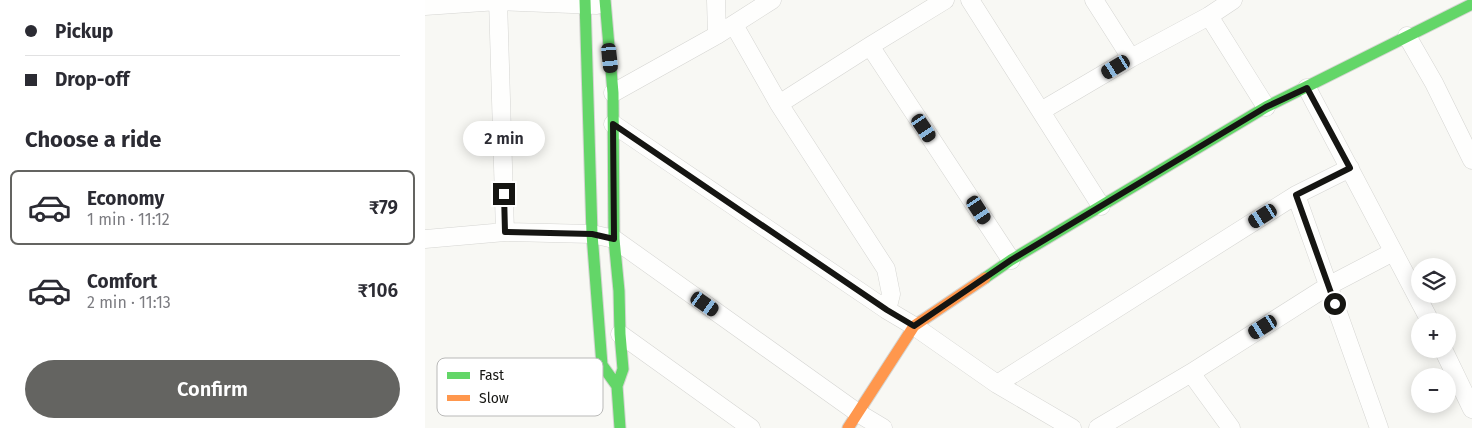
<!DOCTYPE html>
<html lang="en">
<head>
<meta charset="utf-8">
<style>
	:root { --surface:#fff; --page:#f7f7f7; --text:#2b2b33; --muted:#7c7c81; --line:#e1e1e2; --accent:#646461 }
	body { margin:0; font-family:"Fira Sans",sans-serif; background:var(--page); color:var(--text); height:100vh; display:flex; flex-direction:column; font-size:19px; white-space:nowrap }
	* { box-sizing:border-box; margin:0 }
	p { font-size:16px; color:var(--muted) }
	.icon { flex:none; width:28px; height:28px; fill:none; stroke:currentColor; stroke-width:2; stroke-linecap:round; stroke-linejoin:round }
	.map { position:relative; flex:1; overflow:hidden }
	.panel { display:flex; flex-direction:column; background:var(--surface); width:425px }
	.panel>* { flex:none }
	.hud { display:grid; align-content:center; height:110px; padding:0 25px; background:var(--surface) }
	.buttons { position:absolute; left:986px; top:258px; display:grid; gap:10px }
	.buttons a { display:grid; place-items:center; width:45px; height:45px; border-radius:50%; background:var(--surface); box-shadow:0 2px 12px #0003; font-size:25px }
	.end { position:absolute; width:22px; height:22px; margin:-11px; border:6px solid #151512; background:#fff; box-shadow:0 0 0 2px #fff }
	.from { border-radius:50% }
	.bubble { position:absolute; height:35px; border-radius:18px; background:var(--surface); box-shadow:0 2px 12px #0003; font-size:16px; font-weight:600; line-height:35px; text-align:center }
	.car { position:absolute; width:15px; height:30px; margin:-15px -8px; border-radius:6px; box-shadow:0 0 4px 1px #0007; background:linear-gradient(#222 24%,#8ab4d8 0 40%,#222 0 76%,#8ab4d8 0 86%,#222 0) }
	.hud b { display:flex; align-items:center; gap:18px; height:48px; font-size:19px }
	.hud b+b { border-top:1px solid var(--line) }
	.hud i { width:12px; height:12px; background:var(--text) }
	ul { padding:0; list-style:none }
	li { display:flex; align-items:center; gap:15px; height:75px; margin:0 10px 8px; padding:0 15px; border:2px solid transparent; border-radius:8px }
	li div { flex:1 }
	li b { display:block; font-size:19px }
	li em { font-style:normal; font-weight:600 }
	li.active { border-color:var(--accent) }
	li>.icon { width:45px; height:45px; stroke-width:1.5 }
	h2 { padding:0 25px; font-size:22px; line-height:60px }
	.button { display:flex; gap:10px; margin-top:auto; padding:10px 25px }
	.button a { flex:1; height:58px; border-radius:30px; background:var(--accent); color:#fff; font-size:20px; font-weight:600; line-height:58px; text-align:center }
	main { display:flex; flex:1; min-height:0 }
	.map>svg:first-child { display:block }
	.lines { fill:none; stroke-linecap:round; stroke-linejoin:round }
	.street-casing { stroke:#d5d5d2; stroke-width:19 }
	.fast-casing { stroke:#d5d5d2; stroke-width:13 }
	.slow-casing { stroke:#d5d5d2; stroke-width:13 }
	.street { stroke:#fefefd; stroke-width:18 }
	.fast { stroke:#63d668; stroke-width:11 }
	.slow { stroke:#ff974d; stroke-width:11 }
	.route { stroke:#151512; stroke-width:6 }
	.key { fill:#fff; stroke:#b9b9b8; stroke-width:1 }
	.key-label { font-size:14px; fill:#151512 }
</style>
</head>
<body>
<main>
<section class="panel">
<div class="hud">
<b><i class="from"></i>Pickup</b>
<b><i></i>Drop-off</b>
</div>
<h2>Choose a ride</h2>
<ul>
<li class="active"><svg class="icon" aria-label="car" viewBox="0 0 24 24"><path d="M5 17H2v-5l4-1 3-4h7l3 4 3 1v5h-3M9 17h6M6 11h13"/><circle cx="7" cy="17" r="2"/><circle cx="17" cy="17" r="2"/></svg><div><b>Economy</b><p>1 min · 11:12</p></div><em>₹79</em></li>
<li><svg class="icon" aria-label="car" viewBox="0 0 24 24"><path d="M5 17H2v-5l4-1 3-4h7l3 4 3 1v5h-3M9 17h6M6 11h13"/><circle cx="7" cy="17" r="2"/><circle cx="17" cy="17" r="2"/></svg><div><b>Comfort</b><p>2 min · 11:13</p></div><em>₹106</em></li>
</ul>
<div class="button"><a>Confirm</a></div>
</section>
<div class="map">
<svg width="1047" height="428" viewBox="0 0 1047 428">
	<rect width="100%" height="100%" fill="#f8f8f4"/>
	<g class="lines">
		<g class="street-casing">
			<path id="street" d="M73 0 80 232
				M291 0 292 35
				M545 0 676 206
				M669 0 706 58
				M0 6 73 1 172 5
				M784 16 841 107
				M309 25 354 104 461 269 466 294 462 310
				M982 36 1009 83 1047 160
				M445 46 586 260
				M882 88 1005 321
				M188 93 292 35 347 0
				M354 104 445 46 520 0
				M616 111 706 58 784 16 808 0
				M188 124 462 310 489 326 572 384 647 428
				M871 195 954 428
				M0 239 80 232 167 234 189 239 433 413 458 428
				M195 334 326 428
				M1018 349 1047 409
				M766 373 806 428
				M572 384 871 195 925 168
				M673 428 766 373 903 286 968 252"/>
		</g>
		<g class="fast-casing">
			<path id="fast" d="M160 0 167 234 177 365 192 386
				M180 0 188 93 189 239 194 291 195 334 198 369 192 386 195 428
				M560 278 586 260 841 107 1047 4"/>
		</g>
		<g class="slow-casing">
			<path id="slow" d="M423 428 489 326 560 278"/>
		</g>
		<use href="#street" class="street"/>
		<use href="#fast" class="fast"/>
		<use href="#slow" class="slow"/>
	</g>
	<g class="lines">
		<path class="route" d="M79 194 80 232 167 234 189 239 188 124 462 310 489 326 586 260 841 107 882 88 925 168 871 195 910 304"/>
	</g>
	<rect x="12" y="358" width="166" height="58" rx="8" class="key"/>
	<rect x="22" y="372" width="23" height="7" fill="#63d668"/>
	<rect x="22" y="395" width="23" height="6" fill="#ff974d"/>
	<g class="key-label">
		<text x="54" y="380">Fast</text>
		<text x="54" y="403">Slow</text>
	</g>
</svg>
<div class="buttons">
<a><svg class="icon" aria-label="layers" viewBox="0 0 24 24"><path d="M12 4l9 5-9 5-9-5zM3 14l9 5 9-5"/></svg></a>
<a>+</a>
<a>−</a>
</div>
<i class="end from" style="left:910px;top:304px"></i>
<i class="end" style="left:79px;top:194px"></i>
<div class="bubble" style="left:38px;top:121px;width:82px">2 min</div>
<i class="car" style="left:185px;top:58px;rotate:174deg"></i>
<i class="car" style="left:691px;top:67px;rotate:239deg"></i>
<i class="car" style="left:499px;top:128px;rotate:146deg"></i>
<i class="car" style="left:554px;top:210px;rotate:147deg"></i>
<i class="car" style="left:838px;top:216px;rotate:238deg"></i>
<i class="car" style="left:280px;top:304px;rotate:125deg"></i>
<i class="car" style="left:838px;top:327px;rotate:238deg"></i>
</div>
</main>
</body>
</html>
